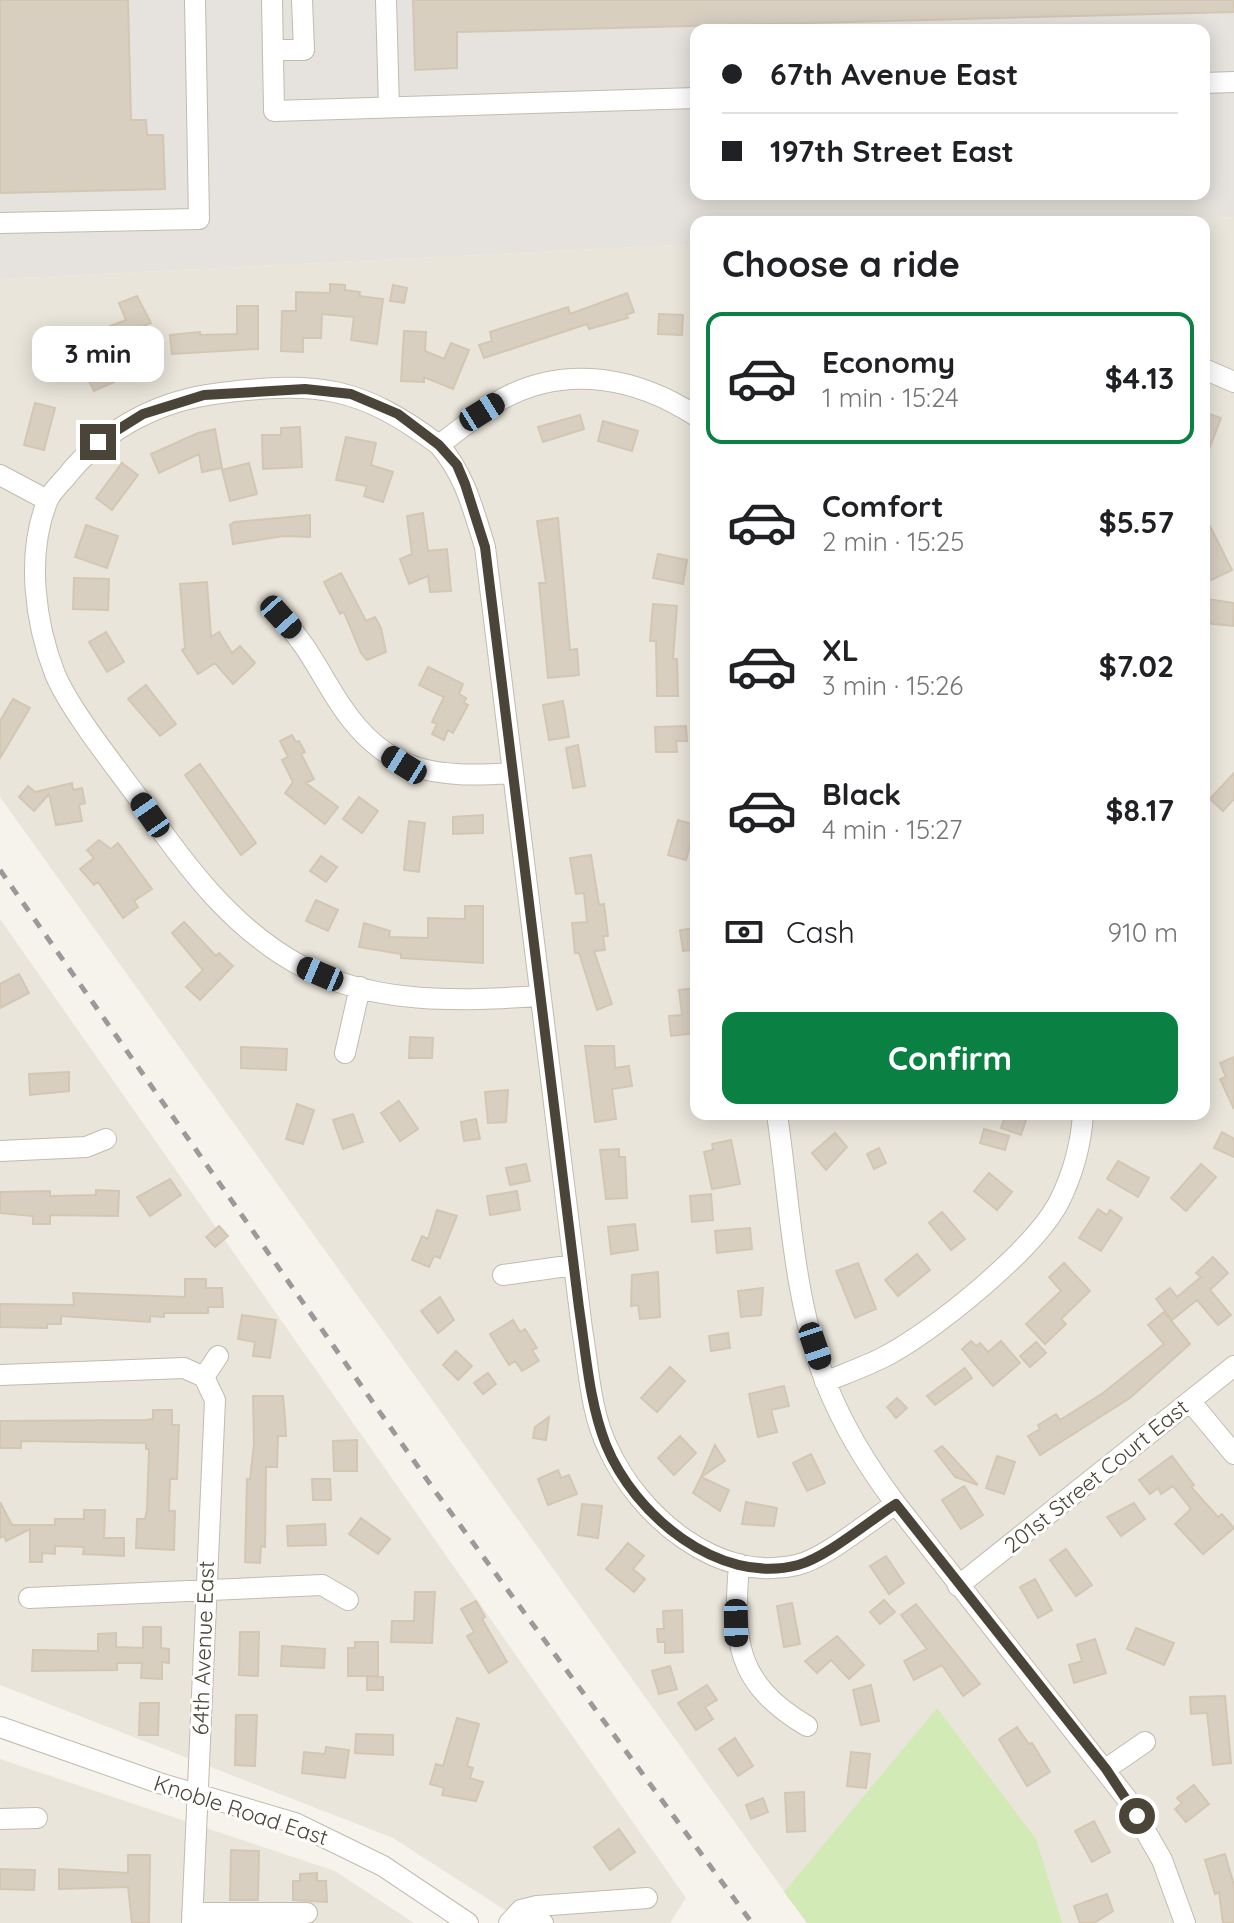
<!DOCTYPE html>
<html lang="en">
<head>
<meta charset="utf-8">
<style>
	:root { --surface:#fff; --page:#f6f6f6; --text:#202124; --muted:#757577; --line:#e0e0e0; --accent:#0b8043 }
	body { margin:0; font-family:Quicksand,sans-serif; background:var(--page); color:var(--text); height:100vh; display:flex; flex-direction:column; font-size:30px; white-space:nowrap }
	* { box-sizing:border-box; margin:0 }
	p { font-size:26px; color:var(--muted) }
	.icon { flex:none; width:44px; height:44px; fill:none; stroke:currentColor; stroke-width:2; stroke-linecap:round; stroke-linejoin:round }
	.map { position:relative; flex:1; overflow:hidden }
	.side { position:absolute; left:690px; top:216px; width:520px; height:904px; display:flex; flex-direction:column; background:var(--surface); border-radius:16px; box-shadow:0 4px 20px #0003 }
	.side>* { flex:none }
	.hud { position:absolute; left:690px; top:24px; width:520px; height:176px; border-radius:16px; box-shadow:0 4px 20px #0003; display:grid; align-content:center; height:176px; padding:0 32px; background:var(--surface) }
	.end { position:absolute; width:36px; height:36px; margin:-18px; border:10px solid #4b4439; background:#fff; box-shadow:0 0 0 4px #fff }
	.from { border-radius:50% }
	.bubble { position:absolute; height:56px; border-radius:16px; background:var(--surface); box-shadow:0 4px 20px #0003; font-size:26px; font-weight:800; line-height:56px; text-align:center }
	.car { position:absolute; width:24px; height:48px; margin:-24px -12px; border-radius:10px; box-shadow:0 0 6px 2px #0007; background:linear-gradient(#222 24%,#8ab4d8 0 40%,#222 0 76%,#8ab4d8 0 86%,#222 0) }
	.hud b { display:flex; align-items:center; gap:28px; height:76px; font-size:30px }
	.hud b+b { border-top:2px solid var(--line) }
	.hud i { width:20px; height:20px; background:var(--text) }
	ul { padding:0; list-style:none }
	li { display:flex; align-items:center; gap:24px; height:132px; margin:0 16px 12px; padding:0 16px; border:4px solid transparent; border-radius:16px }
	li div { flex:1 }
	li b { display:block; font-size:30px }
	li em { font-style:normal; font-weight:800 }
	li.current { border-color:var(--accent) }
	li>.icon { width:72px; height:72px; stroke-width:1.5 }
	h2 { padding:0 32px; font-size:36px; line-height:96px }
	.pay { display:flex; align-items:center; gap:20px; height:88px; padding:0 32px; font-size:30px }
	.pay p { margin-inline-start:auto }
	.primary-button { display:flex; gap:16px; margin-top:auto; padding:16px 32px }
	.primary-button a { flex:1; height:92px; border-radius:16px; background:var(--accent); color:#fff; font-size:32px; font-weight:800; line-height:92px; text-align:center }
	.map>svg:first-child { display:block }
	.residential { fill:#eae5da }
	.industrial { fill:#e6e2dd; fill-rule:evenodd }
	.green { fill:#d2eab5 }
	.building { fill:#d8cfc1; stroke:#d3c7b4; stroke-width:2 }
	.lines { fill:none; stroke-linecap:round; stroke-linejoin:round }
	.minor-casing { stroke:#c2bbae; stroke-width:22 }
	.minor { stroke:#fff; stroke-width:20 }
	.rail { stroke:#9a9a9a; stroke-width:5; stroke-dasharray:10 10; stroke-linecap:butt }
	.route { stroke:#4b4439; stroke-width:10 }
	.labels { text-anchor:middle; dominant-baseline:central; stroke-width:6; stroke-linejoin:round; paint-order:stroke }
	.street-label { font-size:22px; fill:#4b4439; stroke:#fff }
</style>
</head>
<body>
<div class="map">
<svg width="1234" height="1923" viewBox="0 0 1234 1923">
	<rect width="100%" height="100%" fill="#f6f3ec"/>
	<path class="residential" d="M1234 217V1923H807L0 797V279L696 244V1114H1204V222H1133Z
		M0 919 686 1898 670 1923H525L393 1838 0 1685Z
		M0 1759 335 1871 414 1923H0Z"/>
	<path class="industrial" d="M0 0H1234V217L1133 222H696V244L0 279ZM696 30H1204V194H696Z"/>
	<path class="green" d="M937 1708 1036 1839 1062 1923H807L784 1892Z"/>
	<path class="building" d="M0 0H128L131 120H146L147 135H163L165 189 0 193Z
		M413 0H1234V12L457 32V68L415 70Z
		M330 284 345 285V290L360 292 359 296 383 299 377 344 351 340 354 317 322 314 321 338H303V352L281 351 282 311H296V292L330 293Z
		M393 285 407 288 404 303 390 301Z
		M627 293 634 312 626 315 628 318 589 329 587 324 484 358 479 345 492 341 490 332 568 307 570 314Z
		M137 296 151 323 133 330 146 362 111 376 114 382 94 391 84 370 61 381 51 359 112 331 110 326 126 320 119 303Z
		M237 306H258V349L172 354 170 335 200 332V335L237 334Z
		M659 314 683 315 682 335 658 334Z
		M404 331 426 332 425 351 444 359 451 343 469 350 453 389 424 377V382L401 381Z
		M35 403 55 408 44 450 24 445Z
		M1204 412 1221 418 1205 460H1204Z
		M580 415 584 429 543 442 538 427Z
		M603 421 638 431 632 451 598 441Z
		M300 427 302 467 263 469 262 435H281V428Z
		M215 429 222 468 202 472 199 454 159 473 151 454 198 433Z
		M346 437 376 443 371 465 393 472 383 502 364 496 367 486 336 480Z
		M122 463 138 475 112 510 96 498Z
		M249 463 257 494 230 501 222 470Z
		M423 513 428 551 447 549 451 591 430 592 428 576 409 584 400 559 412 554 407 516Z
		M1204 514 1232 570 1209 581 1204 572Z
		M310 515V537L283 536 233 544 230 525 234 522Z
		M558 518 570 650 577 649 579 675 548 678 539 583H546L537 521Z
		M86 525 118 536 107 568 75 557Z
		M658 554 687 560 683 584 653 578Z
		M341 573 366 621 375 617 381 628 386 652 367 660 361 653 344 612 340 614 324 582Z
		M74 578 109 579 108 610 73 609Z
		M207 582 211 637 219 632 232 653 240 646 255 663 233 684 215 663 198 674 182 650 185 648 180 584Z
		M1207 599 1234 603 1233 626 1204 623Z
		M653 604 677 606 673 659H677L678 696H657L656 641H650Z
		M106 632 124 662 107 672 89 642Z
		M428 667 463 684 459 694 466 698 464 703 468 705 453 733 448 730 444 740 432 734 437 724 432 722 444 697 419 685Z
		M146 685 176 724 160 736 128 699Z
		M13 699 30 708 0 758V721Z
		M563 701 569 737 549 740 543 705Z
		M686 726 687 741H676L677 752H656L655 727Z
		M292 735 296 742 299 741 305 752 301 754 314 779 306 783 338 807 325 824 285 793 293 782 282 760 288 757 280 741Z
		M578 745 585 786 573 788 566 748Z
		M200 764 256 843 241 855 185 775Z
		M1234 773V799L1223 811 1210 799Z
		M72 783 73 790 82 788 85 803 79 805 82 821 56 825 49 794 34 811 19 797 28 786 35 792Z
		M359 797 378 811 362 833 343 819Z
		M483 815V833L453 834V817Z
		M678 820 696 825 686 860 668 855Z
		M409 821 425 823 419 872 404 870Z
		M99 840 111 849 118 843 152 889 134 901 138 907 123 918 98 882 94 885 80 869 94 858 87 850Z
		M591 855 599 905 604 904 608 936H603L605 950 594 951 612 1004 597 1010 579 953H575L572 923 587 922 584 893 576 894 570 858Z
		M321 856 337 867 326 882 310 871Z
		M316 900 338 910 328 931 306 921Z
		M465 906H483V963L401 958V954L359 947 364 923 390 931 389 937 428 938V918L465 919Z
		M184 922 216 956 219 953 233 966 200 1000 186 987 203 970 172 933Z
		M696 928V949L683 951 680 930Z
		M19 974 29 993 0 1008V984Z
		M696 988V1033L671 1036 669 1016 682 1015 679 990Z
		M410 1037 433 1038 432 1058H409Z
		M585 1046H614L615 1068 629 1066 632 1086 612 1089 616 1119 595 1122Z
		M241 1047 287 1049 286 1070 241 1068Z
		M1234 1057V1109L1220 1079 1226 1077 1220 1063Z
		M69 1072V1091L30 1095 29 1074Z
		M508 1090 506 1122 488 1123 485 1092Z
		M399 1101 418 1129 400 1141 381 1113Z
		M297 1104 314 1110 303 1144 286 1139Z
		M353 1114 363 1142 343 1149 333 1120Z
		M1006 1114H1028L1021 1135 1001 1128Z
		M476 1119 480 1139 464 1141 461 1122Z
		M984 1129 1009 1136 1005 1150 980 1143Z
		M1222 1132 1234 1139V1157L1214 1148Z
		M835 1133 847 1147 826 1170 812 1153Z
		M731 1140 740 1184 712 1189 704 1152 713 1150 712 1144Z
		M879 1148 886 1163 874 1169 867 1154Z
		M619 1149V1157H625L627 1198 606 1199 600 1150Z
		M1118 1161 1149 1178 1138 1197 1107 1179Z
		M526 1164 530 1181 510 1185 506 1168Z
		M1201 1164 1216 1177 1186 1211 1171 1198Z
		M989 1173 1012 1192 997 1210 974 1191Z
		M170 1179 181 1195 150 1216 137 1197Z
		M96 1190 119 1191 118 1216 50 1215V1224H33V1216L0 1213V1192L50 1191V1196L96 1195Z
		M517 1191 520 1210 490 1215 487 1196Z
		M711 1194 713 1220 692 1222 690 1196Z
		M1098 1209 1107 1215 1110 1210 1122 1218 1101 1251 1079 1238Z
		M437 1210 457 1216 440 1258 434 1256 429 1267 412 1260 422 1236 428 1239Z
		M942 1212 965 1239 951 1250 929 1223Z
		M635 1224 638 1250 611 1254 608 1227Z
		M219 1226 228 1236 215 1247 206 1237Z
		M750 1228 752 1249 717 1253 715 1231Z
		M917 1254 930 1270 898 1296 885 1280Z
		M1213 1257 1228 1273 1210 1290 1231 1315 1218 1325 1197 1300 1172 1320 1156 1299 1170 1288 1177 1297 1201 1277 1196 1273Z
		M858 1263 876 1309 855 1318 836 1271Z
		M1064 1263 1090 1291 1061 1319 1066 1324 1045 1344 1026 1324 1061 1291 1049 1277Z
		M658 1272 660 1317 640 1319 638 1305 631 1306 632 1275Z
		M185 1279H206V1288H222L223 1307H208V1313H164V1317L150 1316V1322L61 1316V1324H47V1328L0 1327V1304L74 1305 73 1293 185 1297Z
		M763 1288 761 1315 741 1317 738 1291Z
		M440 1297 454 1320 438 1333 421 1311Z
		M1164 1312 1190 1344 1130 1398 1040 1455 1028 1436 1040 1429 1038 1425 1056 1414 1060 1420 1103 1393 1164 1344 1148 1325Z
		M242 1315 276 1320 270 1358 253 1356 255 1342 238 1339Z
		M513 1320 520 1332 525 1329 537 1348 532 1350 539 1361 522 1371 515 1361 509 1365 490 1334Z
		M728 1333 730 1348 711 1351 709 1336Z
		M971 1341 976 1346 980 1343 988 1352 1001 1341 1020 1363 993 1386 962 1349Z
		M1036 1342 1046 1353 1030 1367 1020 1356Z
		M456 1351 472 1366 458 1380 443 1365Z
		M670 1367 685 1381 657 1412 641 1398Z
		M965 1368 972 1378 935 1405 927 1396Z
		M488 1373 496 1384 483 1394 474 1383Z
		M784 1386 789 1406 771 1410 777 1432 758 1437 749 1394Z
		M253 1396H283L285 1418 286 1436H278L277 1467H266L265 1547 261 1546 260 1563 245 1562 247 1479H250L254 1444Z
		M897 1398 907 1408 896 1418 887 1407Z
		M153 1410H172V1425H179L177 1479H170L169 1511H175L174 1550 136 1548 137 1519H145L147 1510 149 1449H146V1443L21 1441V1448H0V1421L146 1420 153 1419Z
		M549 1417 546 1440 533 1438 535 1427Z
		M680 1436 696 1453 674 1475 658 1458Z
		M357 1440V1471H334L333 1441Z
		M715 1445 725 1461 701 1477Z
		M942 1446 978 1485 955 1477 935 1451Z
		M811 1454 825 1483 807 1491 793 1463Z
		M997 1456 1015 1462 1004 1494 986 1488Z
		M1172 1456 1194 1485 1191 1487 1218 1517 1222 1514 1234 1528 1203 1554 1175 1524 1191 1509 1173 1486 1161 1494 1158 1488 1150 1494 1139 1480Z
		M558 1470 561 1478 569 1475 577 1494 548 1505 538 1479Z
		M701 1477 729 1490 720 1511 693 1493Z
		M312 1479H330L331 1500H313Z
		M964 1486 983 1515 961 1529 942 1500Z
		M0 1502 12 1525H55V1519H84V1510H105L104 1538H124V1556L83 1554 84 1547 55 1546V1554L42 1553V1562H30V1529L6 1541 4 1536 0 1538Z
		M746 1502 777 1508 774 1526 742 1524Z
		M1134 1503 1145 1519 1121 1536 1107 1517Z
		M582 1504 602 1506 598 1538 578 1535Z
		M361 1518 390 1539 378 1554 349 1534Z
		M325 1524 326 1545 288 1546 287 1526Z
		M628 1543 644 1556 633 1569 645 1579 634 1592 606 1569Z
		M1066 1549 1092 1585 1076 1596 1050 1560Z
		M886 1556 904 1583 889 1594 870 1566Z
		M1035 1579 1052 1610 1038 1618 1020 1587Z
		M415 1592H435L432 1643 391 1642 392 1621H414Z
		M884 1600 895 1612 880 1624 870 1612Z
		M476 1601 485 1617 482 1619 507 1662 489 1673 467 1636 474 1632 461 1609Z
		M792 1603 800 1644 784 1647 777 1606Z
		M916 1604 980 1684 963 1696 942 1665 914 1680 904 1661 927 1649 901 1615Z
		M682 1610 683 1652 665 1653V1642H658L657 1629H664L663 1611Z
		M143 1627H161V1648L169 1649V1663L162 1662V1679L141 1678 142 1663H117V1670L32 1671 33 1650 98 1651V1634L116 1633V1647L143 1648Z
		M1136 1628 1174 1643 1164 1665 1127 1649Z
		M240 1632H259L258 1676 239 1675Z
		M837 1636 864 1665 849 1679 831 1660 817 1673 805 1661Z
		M1095 1639 1106 1673 1074 1683 1069 1665 1082 1661 1077 1645Z
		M355 1642H378V1676H348V1648H355Z
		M282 1646 325 1649 324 1668 281 1666Z
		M670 1666 677 1689 659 1694 652 1671Z
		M367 1676 383 1677V1690H367Z
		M707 1685 717 1700 705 1707 713 1719 696 1730 678 1703Z
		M871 1685 879 1721 861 1725 853 1690Z
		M1225 1696 1231 1763 1213 1765 1207 1713 1191 1714 1190 1697Z
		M140 1703H159L158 1735H139Z
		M236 1715H257L255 1766 235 1765Z
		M457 1718 479 1724 467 1766 473 1768 470 1778 483 1782 476 1801 442 1795 444 1788 430 1784 436 1764 443 1766Z
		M1017 1727 1029 1744 1032 1743 1050 1772 1027 1786 999 1739Z
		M356 1734 393 1735V1755L355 1753Z
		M735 1738 753 1766 738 1776 719 1749Z
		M326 1747 349 1750 345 1778 302 1773 304 1752 325 1754Z
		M851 1752 870 1754 866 1788 847 1786Z
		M1194 1785 1209 1804 1186 1822 1175 1809 1182 1803 1177 1798Z
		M804 1792 805 1831 787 1832 785 1793Z
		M763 1798 768 1812 751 1819 746 1805Z
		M1094 1821 1110 1852 1092 1862 1075 1831Z
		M619 1829 635 1852 610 1870 594 1847Z
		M231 1850 259 1851 258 1900H230Z
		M1225 1854 1234 1885V1923H1223L1219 1892 1215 1894 1205 1860Z
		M128 1855H150L149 1923H132L128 1887 59 1889V1869L128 1873Z
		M0 1869 35 1870 34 1890 0 1889Z
		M317 1873V1881H326L327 1902 293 1900V1881H300V1874Z
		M1107 1894 1113 1911 1094 1923H1080L1074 1906Z"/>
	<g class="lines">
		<g class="minor-casing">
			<path id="minor" d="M272 0 274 111 696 98
				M386 0 389 108
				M273 50H304L302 0
				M1204 83 1234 82
				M0 223 199 219 195 0
				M1204 369 1234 382
				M439 445C465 475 473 509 485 547L582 1329C589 1369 590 1411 608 1448 639 1516 718 1584 797 1565 826 1558 869 1521 896 1504
				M0 475 47 500
				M281 617C308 646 319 672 340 704 386 774 435 778 513 773
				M539 996C460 1001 378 1005 305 968 233 931 184 864 139 799 115 766 70 710 55 674 35 623 26 555 47 502 50 493 60 484 66 477 105 428 160 400 221 393 318 381 360 386 439 445 461 429 481 411 504 398 568 364 638 378 696 416
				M345 1053 360 987
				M777 1114C790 1203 793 1299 826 1383 843 1426 868 1467 896 1504L1127 1799 1162 1860 1185 1923
				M0 1151 86 1147 106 1139
				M503 1275 574 1265
				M0 1375 184 1368 204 1377 218 1356
				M825 1382C844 1374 864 1367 882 1358 932 1333 1033 1251 1059 1202 1073 1174 1081 1145 1083 1114
				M1190 1401 1234 1454
				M739 1564C733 1641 735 1683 807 1726
				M958 1586 1234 1366
				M29 1598 322 1585 348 1600
				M0 1727 159 1783 295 1823 383 1866 468 1923
				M1106 1769 1145 1742
				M0 1819 37 1818
				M521 1910 543 1923
				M192 1913H307
				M192 1923 215 1400 204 1377
				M509 1923 521 1910 537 1906 647 1898"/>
		</g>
		<use href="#minor" class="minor"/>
		<path class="rail" d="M0 870 435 1491 752 1923"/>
	</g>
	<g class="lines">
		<path class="route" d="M98 442 143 414 204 395 305 389 351 394 398 414 439 445 457 465 465 484 485 547 579 1308C586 1353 589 1402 606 1445 634 1514 718 1586 798 1565 827 1557 869 1521 896 1504L1106 1769 1137 1816"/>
	</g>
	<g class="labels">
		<g class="street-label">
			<text transform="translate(1096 1476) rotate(-39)">201st Street Court East</text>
			<text transform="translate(203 1648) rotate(-88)">64th Avenue East</text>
			<text transform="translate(241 1810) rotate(18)">Knoble Road East</text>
		</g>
	</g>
</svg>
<i class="end from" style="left:1137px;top:1816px"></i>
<i class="end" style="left:98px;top:442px"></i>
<div class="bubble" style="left:32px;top:326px;width:132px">3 min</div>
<i class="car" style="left:482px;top:412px;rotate:58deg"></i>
<i class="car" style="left:281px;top:617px;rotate:138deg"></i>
<i class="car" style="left:404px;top:765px;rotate:302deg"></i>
<i class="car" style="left:150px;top:815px;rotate:325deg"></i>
<i class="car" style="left:320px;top:974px;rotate:293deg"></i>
<i class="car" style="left:815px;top:1346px;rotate:161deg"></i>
<i class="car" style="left:736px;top:1623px;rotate:179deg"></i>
<div class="hud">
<b><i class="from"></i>67th Avenue East</b>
<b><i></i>197th Street East</b>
</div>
<section class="side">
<h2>Choose a ride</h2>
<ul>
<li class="current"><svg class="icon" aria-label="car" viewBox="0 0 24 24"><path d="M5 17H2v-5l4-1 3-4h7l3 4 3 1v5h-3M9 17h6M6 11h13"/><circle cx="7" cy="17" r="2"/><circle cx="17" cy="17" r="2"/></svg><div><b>Economy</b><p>1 min · 15:24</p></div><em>$4.13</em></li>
<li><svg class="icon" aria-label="car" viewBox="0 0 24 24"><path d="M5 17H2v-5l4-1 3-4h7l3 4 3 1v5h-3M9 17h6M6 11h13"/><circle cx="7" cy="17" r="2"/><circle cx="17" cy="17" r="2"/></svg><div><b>Comfort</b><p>2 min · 15:25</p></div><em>$5.57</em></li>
<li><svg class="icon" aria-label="car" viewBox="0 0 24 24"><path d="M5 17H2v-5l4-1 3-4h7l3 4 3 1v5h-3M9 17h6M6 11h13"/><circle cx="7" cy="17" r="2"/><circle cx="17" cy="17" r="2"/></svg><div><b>XL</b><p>3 min · 15:26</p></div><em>$7.02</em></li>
<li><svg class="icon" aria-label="car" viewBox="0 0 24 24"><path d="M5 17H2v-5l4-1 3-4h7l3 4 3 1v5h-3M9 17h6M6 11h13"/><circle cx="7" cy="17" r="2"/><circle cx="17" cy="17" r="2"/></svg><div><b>Black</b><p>4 min · 15:27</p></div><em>$8.17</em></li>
</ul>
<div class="pay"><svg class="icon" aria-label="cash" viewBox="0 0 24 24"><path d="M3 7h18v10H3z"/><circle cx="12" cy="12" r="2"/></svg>Cash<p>910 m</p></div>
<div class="primary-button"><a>Confirm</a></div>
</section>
</div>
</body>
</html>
